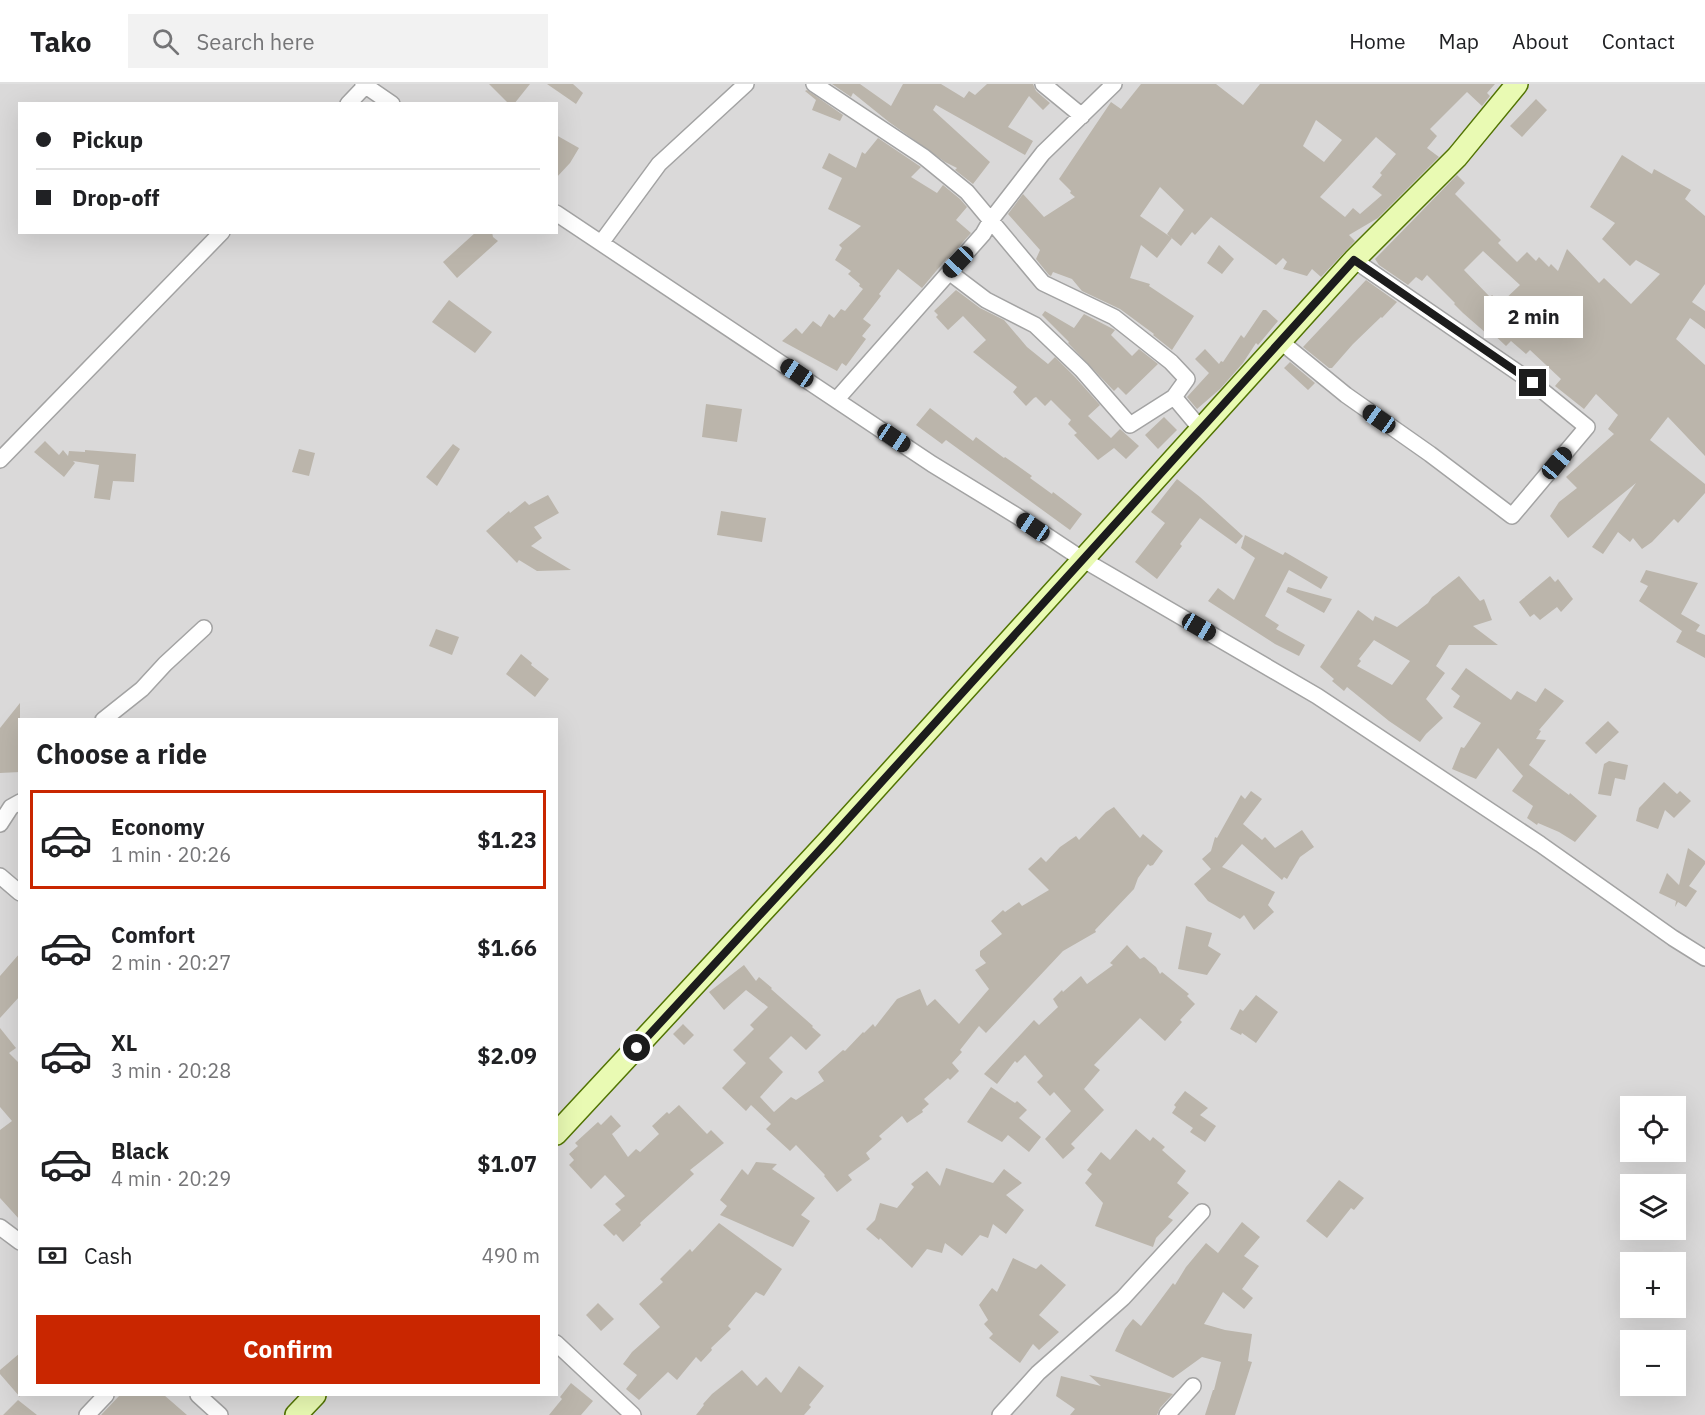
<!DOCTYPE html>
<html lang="en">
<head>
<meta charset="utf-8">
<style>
	:root { --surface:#fff; --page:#f2f2f2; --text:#202124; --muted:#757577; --line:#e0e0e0; --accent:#c92600 }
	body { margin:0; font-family:"IBM Plex Sans",sans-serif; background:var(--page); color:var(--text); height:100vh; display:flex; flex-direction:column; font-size:22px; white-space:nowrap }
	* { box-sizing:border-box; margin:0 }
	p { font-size:20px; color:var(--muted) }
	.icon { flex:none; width:33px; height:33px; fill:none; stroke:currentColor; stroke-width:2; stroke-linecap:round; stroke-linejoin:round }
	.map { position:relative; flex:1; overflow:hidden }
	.side { position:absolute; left:18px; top:634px; width:540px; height:678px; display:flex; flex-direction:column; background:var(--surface); border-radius:0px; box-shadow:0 6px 24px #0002 }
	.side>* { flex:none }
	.top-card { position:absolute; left:18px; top:18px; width:540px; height:132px; border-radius:0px; box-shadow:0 6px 24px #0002; display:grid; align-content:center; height:132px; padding:0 18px; background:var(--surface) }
	.buttons { position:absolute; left:1620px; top:1012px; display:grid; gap:12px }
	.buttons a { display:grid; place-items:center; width:66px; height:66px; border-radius:0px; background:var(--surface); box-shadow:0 6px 24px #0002; font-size:30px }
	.end { position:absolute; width:27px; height:27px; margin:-14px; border:8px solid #1c1c1c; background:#fff; box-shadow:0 0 0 3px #fff }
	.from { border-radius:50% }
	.bubble { position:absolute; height:42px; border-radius:0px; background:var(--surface); box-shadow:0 6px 24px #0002; font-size:20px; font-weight:700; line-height:42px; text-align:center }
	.car { position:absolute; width:18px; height:36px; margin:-18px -9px; border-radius:8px; box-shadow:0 0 4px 2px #0007; background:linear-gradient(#222 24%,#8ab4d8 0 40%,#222 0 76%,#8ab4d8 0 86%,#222 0) }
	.top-card b { display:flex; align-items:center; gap:21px; height:57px; font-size:22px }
	.top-card b+b { border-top:2px solid var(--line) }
	.top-card i { width:15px; height:15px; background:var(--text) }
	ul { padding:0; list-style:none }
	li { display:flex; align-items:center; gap:18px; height:99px; margin:0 12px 9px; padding:0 6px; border:3px solid transparent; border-radius:0px }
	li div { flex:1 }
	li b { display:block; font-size:22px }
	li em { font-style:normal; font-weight:700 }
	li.active { border-color:var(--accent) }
	li>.icon { width:54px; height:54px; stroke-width:1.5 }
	h2 { padding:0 18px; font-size:27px; line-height:72px }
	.pay { display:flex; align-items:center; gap:15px; height:66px; padding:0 18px; font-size:22px }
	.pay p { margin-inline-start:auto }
	.action { display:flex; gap:12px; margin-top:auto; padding:12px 18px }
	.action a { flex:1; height:69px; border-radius:0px; background:var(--accent); color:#fff; font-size:24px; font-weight:700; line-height:69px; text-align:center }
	header { display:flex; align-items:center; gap:36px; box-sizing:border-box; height:84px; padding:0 30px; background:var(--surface); border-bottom:2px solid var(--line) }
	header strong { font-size:28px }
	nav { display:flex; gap:33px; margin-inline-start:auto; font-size:21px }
	.search { width:420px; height:54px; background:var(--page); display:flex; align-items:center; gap:15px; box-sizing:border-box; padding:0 21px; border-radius:0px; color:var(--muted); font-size:22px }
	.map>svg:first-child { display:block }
	.residential { fill:#dad9d9; fill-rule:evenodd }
	.building { fill:#bbb5ab; fill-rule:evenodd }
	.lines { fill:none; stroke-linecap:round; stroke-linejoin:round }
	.street-casing { stroke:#a3a3a3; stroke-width:18 }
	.secondary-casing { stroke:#527403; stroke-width:24 }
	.street { stroke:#fff; stroke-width:15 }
	.secondary { stroke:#e9fab3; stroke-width:21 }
	.route { stroke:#1c1c1c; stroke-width:8 }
</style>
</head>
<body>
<header>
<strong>Tako</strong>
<div class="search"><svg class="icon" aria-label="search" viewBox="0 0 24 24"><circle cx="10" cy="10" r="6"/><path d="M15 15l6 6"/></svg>Search here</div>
<nav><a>Home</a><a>Map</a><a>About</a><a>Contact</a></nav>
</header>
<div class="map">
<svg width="1705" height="1331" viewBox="0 0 1705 1331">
	<rect width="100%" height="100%" fill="#eeece2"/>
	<path class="residential" d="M0 0H1705V1331H0ZM20 20H556V148H20ZM20 636H556V1311H20ZM1630 1023H1676V1068H1630ZM1630 1101H1676V1146H1630ZM1630 1179H1676V1224H1630ZM1630 1257H1676V1302H1630Z"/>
	<path class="building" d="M489 0H530L514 20H509Z
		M547 0H573L583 9 576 20Z
		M832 0H860L891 22 903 0H941L964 14 969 7 975 11 987 0H1033L1036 7 1050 19 1043 26 1029 12 1008 43 1033 57 1025 71 936 21 933 26 990 78 973 100 955 86 957 84 945 78 889 38 853 9 851 13Z
		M1141 0H1216L1243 21 1260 0H1495L1487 9 1490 12 1482 22 1467 8 1430 45 1437 52 1427 64 1439 73 1378 134 1349 151 1355 157 1321 193 1312 185 1307 192 1283 185 1287 178 1283 174 1276 181 1211 133 1195 151 1192 148 1181 162 1167 150 1184 126 1160 103 1140 132 1172 154 1157 174 1141 161 1130 194 1150 200 1149 202 1194 232 1172 266 1153 251 1154 250 1120 225 1082 207 1072 195 1053 188 1051 192 1049 191 1036 175 1040 166 1008 130 1023 110 1044 133 1075 113 1070 109 1071 107 1059 95 1111 18 1121 25ZM1316 36 1342 56 1324 78 1303 62ZM1376 53 1396 70 1380 89 1382 91 1372 103 1382 111 1360 130 1353 124 1345 133 1320 113Z
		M807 6 843 31 840 37 812 26 816 16 805 7Z
		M1536 15 1547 26 1522 53 1510 42Z
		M556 51 579 64 570 79 556 94Z
		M878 54 921 83 911 93 937 109 943 101 960 115 967 123 956 136 971 149 948 175 947 174 922 204 898 185 879 210 881 212 863 235 871 241 862 252 866 255 846 282 842 279 837 287 782 257 796 244 802 250 813 237 821 243 829 230 834 234 841 225 845 227 863 205 859 202 860 200 848 190 851 187 835 176 842 164 839 161 861 142 828 125 842 94 822 84 829 69 856 84 862 68 865 70Z
		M1622 71 1652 90 1654 85 1691 106 1685 115 1705 132V200L1692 218 1705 227V245L1690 234 1676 255 1705 281V372L1668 333 1650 356 1705 400V409L1678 439 1674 435 1652 458 1642 465 1633 454 1630 458 1618 448 1603 470 1592 463 1636 399 1568 454 1550 432 1559 418 1577 404 1566 393 1614 350 1608 345 1618 331 1596 310 1584 325 1555 302 1561 295 1530 266 1526 270 1511 257 1506 262 1490 247 1487 250 1463 229 1454 220 1455 219 1427 191 1422 197 1416 193 1408 201 1379 181 1375 175 1457 91 1465 99 1455 110 1501 156 1498 159 1517 178 1527 168 1536 177 1539 173 1549 183 1551 180 1558 187 1567 165 1599 199 1604 194 1631 220 1660 190 1636 176 1630 182 1602 155 1615 139 1590 123ZM1483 167 1520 201 1501 219 1492 211 1490 213 1464 186Z
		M476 148H492L493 153 498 157 457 194 443 178Z
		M1219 161 1234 175 1222 190 1207 179Z
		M1366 196 1397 218 1382 234 1381 233 1353 260 1332 284H1329L1303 263Z
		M956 206 980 224 1004 236 1027 263 1048 280 1055 273 1075 293 1100 321 1088 332 1111 354 1120 345 1139 362 1126 375 1114 364 1098 376 1074 351 1077 349 1068 340 1071 336 1051 316 1045 322 1036 313 1034 314 1026 322 1013 308 1017 303 973 268 986 256 963 232 948 246 936 233 938 231 934 227Z
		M449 216 492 248 475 269 432 238Z
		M1263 226H1266L1278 237 1258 261 1256 259 1243 279 1220 305 1197 325 1187 313 1209 289 1195 275 1205 265 1219 280 1221 277 1223 278 1241 251 1244 254Z
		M1045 227 1074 244 1084 230 1115 246 1111 251 1132 272 1139 265 1158 280 1126 311 1118 303 1114 307 1068 259 1069 258 1042 231Z
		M1290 278 1315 299 1308 306 1284 284Z
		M706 320 742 325 737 358 702 353Z
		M930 324 973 357 976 353 1004 374 1005 373 1018 382 1032 392 1030 394 1052 410 1053 408 1082 430 1070 446 946 356 942 360 916 341Z
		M1164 333 1177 346 1158 365 1145 351Z
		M45 357 59 371 63 366 68 372 69 367 85 368V366L136 370 134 398 113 397 110 416 94 414 99 381 73 377 75 379 64 393 34 368Z
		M453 360 460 365 437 402 426 393Z
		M299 365 315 369 309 392 292 388Z
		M1177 395 1200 413 1243 452 1236 460 1200 434 1180 460 1182 462 1157 495 1135 478 1165 439 1151 428Z
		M548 411 559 429 534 443 542 454 531 462 571 486 537 487 519 476 517 479 486 447 509 427 510 429 525 417 529 421Z
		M721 427 766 434 762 458 717 451Z
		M1245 451 1283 471 1285 468 1328 493 1321 505 1289 486 1265 532 1279 541 1276 545 1305 561 1299 572 1275 560 1208 517 1218 504 1234 516 1255 474 1241 464Z
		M1646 486 1698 499 1681 530 1700 541 1696 547 1705 551V574L1676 558 1682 547 1639 517 1648 502 1640 498Z
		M1459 492 1480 517 1484 515 1492 536 1473 542 1498 561H1449L1436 582 1445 589 1426 615 1443 634 1426 650 1420 658 1389 637 1347 603 1344 607 1332 597 1334 595 1320 583 1358 526 1373 537 1375 532 1397 543 1428 519 1432 513ZM1374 556 1410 577 1392 601 1357 582 1361 577 1359 575Z
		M1550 492 1555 498 1558 495 1573 515 1561 528 1557 523 1540 536 1534 530 1530 533 1519 518Z
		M1288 503 1332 515 1324 529 1286 508Z
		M436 545 459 553 452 571 429 562Z
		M521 570 532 579 531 581 549 595 535 613 506 590Z
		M1466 584 1511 616 1517 607 1536 618 1545 604 1564 617 1539 646 1541 647 1536 655 1546 656 1529 681 1569 711 1570 709 1597 732 1575 758 1559 748 1538 739 1537 741 1527 734 1533 722 1512 707 1523 692 1498 664 1476 695 1452 685 1461 663 1464 664 1481 639 1453 623 1460 612 1451 605Z
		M20 619V688L0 689V644Z
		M1608 637 1619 648 1596 670 1585 659Z
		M1609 677 1628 681 1625 696 1615 694 1611 712 1598 710 1604 680Z
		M1664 698 1677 710 1680 707 1691 717 1674 734 1665 726 1658 745 1636 737 1639 724Z
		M1251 707 1262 715 1243 740 1262 756 1265 753 1275 764 1302 746 1314 763 1300 773 1287 795 1284 793 1282 796 1242 760 1222 783 1275 808 1268 821 1274 828 1254 846 1244 831 1240 835 1208 817 1194 800 1211 785 1202 775 1211 767 1215 753 1217 754 1241 711 1245 715Z
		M1114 723 1140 754 1143 750 1163 767 1153 781 1150 782 1148 780 1138 794 1134 805 1095 846 1096 848 1063 867 986 949 979 942 960 966 962 968 952 979 959 987 950 996 948 994 924 1015 929 1020 922 1026 923 1028 907 1039 902 1032 879 1052 882 1055 866 1069 870 1075 848 1091 852 1096 837 1108 824 1092 825 1091 796 1061 790 1067 766 1045 771 1040 751 1021 746 1027 722 1004 746 979 733 966 754 945 750 941 768 923 746 906 724 926 709 908 744 881 756 897 759 893 772 904 771 905 813 942 812 943 821 951 806 966 791 952 769 974 783 988 760 1013 774 1028 791 1013 796 1016 824 997 818 988 843 966 845 967 863 948 864 949 873 940 875 943 897 915 920 905 927 922 935 915 959 940 989 905 975 886 986 879 980 872V867L1002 850 991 837 1003 826 1005 828 1019 818 1022 822 1049 806 1028 785 1041 773 1046 778 1060 763 1076 752 1079 756 1106 728Z
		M1688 764 1705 777V780L1689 802 1697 807 1686 823 1678 818 1675 823 1676 817 1659 809 1667 789 1679 801Z
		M1186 842 1212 849 1208 862 1221 870 1207 891 1178 885Z
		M1127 861 1140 875 1144 873 1156 883 1160 890 1162 888 1189 910 1187 912 1195 920 1180 936 1182 938 1165 957 1140 934 1094 981 1100 986 1084 1005 1104 1026 1071 1060 1075 1064 1063 1075 1045 1055 1071 1027 1054 1008 1050 1012 1037 998 1043 992 1025 971 1017 979 1015 977 997 1000 984 990 1034 936 1039 941 1058 923 1053 915 1062 906 1063 908 1081 892 1087 900 1113 881 1110 879Z
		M20 869V912L0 934V892Z
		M1256 911 1278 928 1256 959 1242 949 1241 951 1230 945 1240 925 1243 927Z
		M683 940 694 951 684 961 673 950Z
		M0 944 16 964 9 969 20 980V1136L0 1114V1046L12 1037 0 1023Z
		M991 1003 1015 1019 1017 1017 1027 1026 1019 1034 1041 1053 1029 1068 1008 1051 1002 1058 967 1038Z
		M1185 1007 1208 1024 1200 1031 1216 1042 1205 1058 1190 1048 1193 1044 1172 1029 1176 1023 1174 1021Z
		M679 1021 707 1050 711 1046 724 1059 690 1086 694 1090 640 1139 641 1141 623 1158 616 1150 614 1152 603 1141 621 1126 615 1120 625 1112 605 1091 591 1105 569 1081 574 1076 569 1070 578 1062 575 1059 598 1038 601 1041 611 1031 621 1042 612 1050 628 1073 636 1065 640 1068 659 1050 652 1042 667 1028 669 1030Z
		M1136 1045 1150 1057 1153 1053 1165 1063 1162 1066 1186 1087 1177 1099 1189 1109 1168 1133 1173 1136 1156 1154 1153 1163 1095 1142 1103 1119 1085 1099 1092 1090 1087 1086 1101 1068 1110 1076Z
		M756 1078 777 1080 772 1085 815 1114 801 1131 810 1137 793 1163 720 1131 727 1122 720 1116 742 1085 748 1091Z
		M946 1084 993 1099 1004 1085 1022 1099 1006 1111 1024 1126 1006 1150 993 1140 988 1154 980 1151 962 1172 945 1159 942 1169 927 1165 912 1184 880 1154 879 1156 866 1145 875 1136 880 1119 897 1124 914 1103 911 1100 927 1087 940 1102Z
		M1339 1096 1364 1114 1354 1126 1351 1124 1327 1154 1306 1137Z
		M1242 1138 1260 1153 1244 1172 1259 1182 1242 1205 1253 1214 1244 1225 1223 1208 1204 1240 1225 1246 1252 1250 1248 1277 1252 1278 1235 1331H1205L1213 1306H1214L1221 1278 1202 1273 1173 1294 1115 1267 1125 1245 1133 1235 1141 1242 1173 1199 1175 1201 1186 1183 1206 1159 1218 1169Z
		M719 1139 782 1185 764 1212 756 1208 728 1242 731 1245 711 1264 712 1266 701 1278 696 1273 677 1296 668 1288 639 1316 626 1305 637 1291 623 1280 632 1268 660 1243 639 1220 663 1198 660 1195 690 1165 692 1168Z
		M1013 1174 1036 1185 1041 1180 1066 1201 1039 1231 1059 1248 1039 1266 1033 1260 1020 1279 989 1254 993 1250 984 1240 988 1236 979 1221 992 1204 997 1208Z
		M598 1219 614 1235 601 1247 586 1231Z
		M20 1269V1313L0 1290V1286Z
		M799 1282 824 1302 809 1321 811 1323 804 1331H696L704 1321 703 1320 712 1310 742 1286 757 1302 766 1293 781 1309Z
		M1089 1291 1173 1310 1160 1324 1157 1331H1070L1075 1325 1056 1312 1061 1292 1101 1302Z
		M571 1299 593 1317 581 1331H549L562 1315 560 1313Z
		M120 1311H164L187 1331H101Z
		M18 1316 37 1331H3Z"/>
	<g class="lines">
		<g class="street-casing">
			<path id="street" d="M363 0 392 20
				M814 0 924 73 967 108 1043 199 1114 233 1171 278 1187 295 1174 313 1200 344
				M1043 0 1082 32
				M348 20 367 0
				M556 129 932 380 1017 432 1082 475 1317 612 1540 760 1673 854 1705 874
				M601 159 659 80 746 0
				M949 188 986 216 1035 241 1082 286 1130 341 1174 313
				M1280 257 1346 311 1430 370 1512 432 1587 343 1533 299 1354 176
				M837 315 983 150 991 136 1043 69 1114 0
				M0 376 222 148
				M103 636 142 605 165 580 204 544
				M0 740 11 723 20 718
				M0 792 20 809
				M0 1143 20 1158
				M556 1259 633 1331
				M198 1311 220 1331
				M87 1331 106 1311
				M1000 1331 1038 1289 1123 1214 1202 1128
				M1167 1331 1193 1302"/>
		</g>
		<g class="secondary-casing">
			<path id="secondary" d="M556 1050 829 756 1354 176 1457 73 1517 0
				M296 1331 315 1311"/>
		</g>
		<use href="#street" class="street"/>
		<use href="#secondary" class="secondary"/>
	</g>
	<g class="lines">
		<path class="route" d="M637 964 829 756 1354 176 1533 299"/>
	</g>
</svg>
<div class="buttons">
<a><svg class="icon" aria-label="locate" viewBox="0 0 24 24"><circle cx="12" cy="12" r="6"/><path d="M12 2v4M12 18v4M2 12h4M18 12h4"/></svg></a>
<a><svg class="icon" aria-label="layers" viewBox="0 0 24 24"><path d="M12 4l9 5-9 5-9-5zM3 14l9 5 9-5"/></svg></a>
<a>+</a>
<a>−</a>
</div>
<i class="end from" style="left:637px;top:964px"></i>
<i class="end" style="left:1533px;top:299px"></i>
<div class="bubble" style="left:1484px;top:212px;width:99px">2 min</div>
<i class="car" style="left:958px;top:178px;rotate:224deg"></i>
<i class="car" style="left:797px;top:289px;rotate:304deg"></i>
<i class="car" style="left:1379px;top:335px;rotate:305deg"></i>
<i class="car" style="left:894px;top:354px;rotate:124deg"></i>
<i class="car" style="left:1557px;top:379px;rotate:40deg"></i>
<i class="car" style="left:1033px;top:443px;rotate:304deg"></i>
<i class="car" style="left:1199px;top:543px;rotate:120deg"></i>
<div class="top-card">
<b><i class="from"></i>Pickup</b>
<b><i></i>Drop-off</b>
</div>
<section class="side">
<h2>Choose a ride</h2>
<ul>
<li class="active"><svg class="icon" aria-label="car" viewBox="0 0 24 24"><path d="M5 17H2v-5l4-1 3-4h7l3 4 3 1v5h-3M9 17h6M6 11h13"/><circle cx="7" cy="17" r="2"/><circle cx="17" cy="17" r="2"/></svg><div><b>Economy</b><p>1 min · 20:26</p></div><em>$1.23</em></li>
<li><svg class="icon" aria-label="car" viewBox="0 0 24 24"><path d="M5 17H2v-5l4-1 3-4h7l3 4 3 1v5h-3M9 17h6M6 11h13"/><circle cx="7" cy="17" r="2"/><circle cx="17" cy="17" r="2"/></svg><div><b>Comfort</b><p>2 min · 20:27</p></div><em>$1.66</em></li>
<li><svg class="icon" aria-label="car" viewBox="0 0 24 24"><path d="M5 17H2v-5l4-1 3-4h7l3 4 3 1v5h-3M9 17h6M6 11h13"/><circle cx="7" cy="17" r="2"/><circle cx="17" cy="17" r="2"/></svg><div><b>XL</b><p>3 min · 20:28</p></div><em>$2.09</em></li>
<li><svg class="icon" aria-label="car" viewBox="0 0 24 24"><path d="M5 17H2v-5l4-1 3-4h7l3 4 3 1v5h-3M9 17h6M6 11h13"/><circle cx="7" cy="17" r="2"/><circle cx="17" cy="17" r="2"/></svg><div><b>Black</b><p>4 min · 20:29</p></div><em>$1.07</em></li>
</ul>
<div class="pay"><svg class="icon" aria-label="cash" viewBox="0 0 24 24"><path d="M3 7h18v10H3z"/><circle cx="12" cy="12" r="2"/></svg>Cash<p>490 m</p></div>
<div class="action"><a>Confirm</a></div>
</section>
</div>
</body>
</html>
